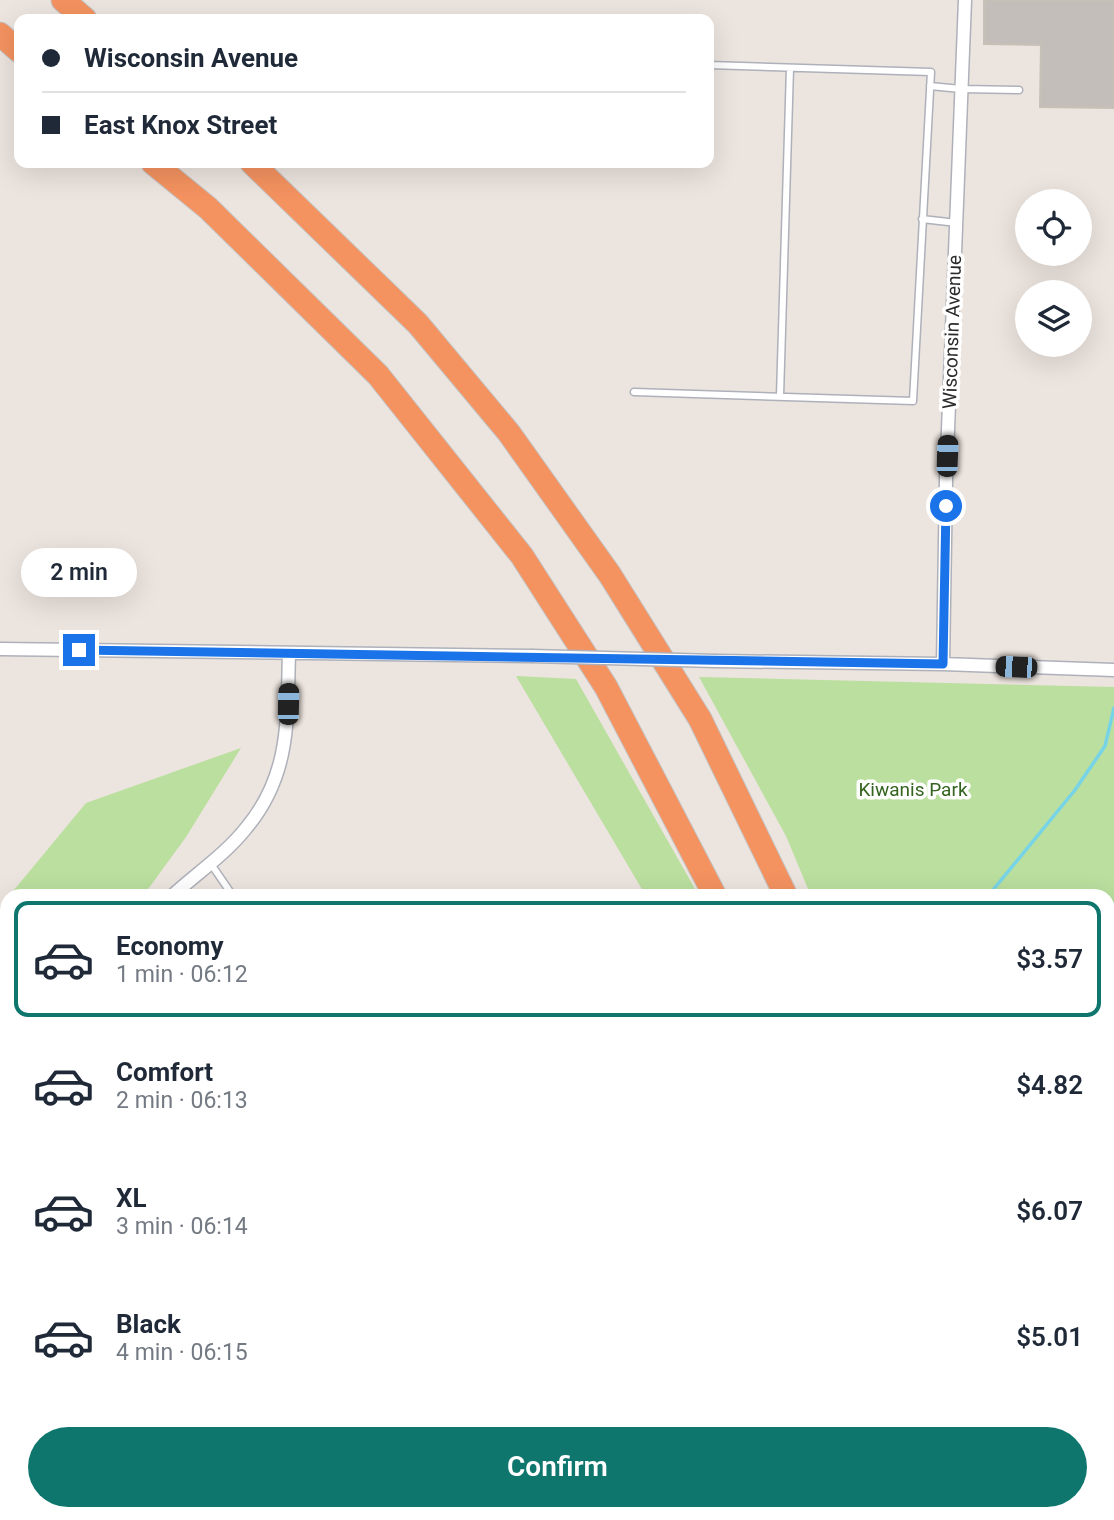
<!DOCTYPE html>
<html lang="en">
<head>
<meta charset="utf-8">
<style>
	:root { --surface:#fff; --page:#f6f6f7; --text:#1f2937; --muted:#747a83; --line:#e0e1e3; --accent:#0f766e }
	body { margin:0; font-family:Roboto,sans-serif; background:var(--page); color:var(--text); height:100vh; display:flex; flex-direction:column; font-size:26px; white-space:nowrap }
	* { box-sizing:border-box; margin:0 }
	p { font-size:23px; color:var(--muted) }
	.icon { flex:none; width:38px; height:38px; fill:none; stroke:currentColor; stroke-width:2; stroke-linecap:round; stroke-linejoin:round }
	.map { position:relative; flex:1; overflow:hidden }
	.sheet { position:absolute; left:0px; top:889px; width:1115px; height:632px; display:flex; flex-direction:column; background:var(--surface); border-radius:21px 21px 0 0; box-shadow:0 7px 28px #0002 }
	.sheet>* { flex:none }
	.banner { position:absolute; left:14px; top:14px; width:700px; height:154px; border-radius:14px; box-shadow:0 7px 28px #0002; display:grid; align-content:center; height:154px; padding:0 28px; background:var(--surface) }
	.tools { position:absolute; left:1015px; top:189px; display:grid; gap:14px }
	.tools a { display:grid; place-items:center; width:77px; height:77px; border-radius:50%; background:var(--surface); box-shadow:0 7px 28px #0002; font-size:35px }
	.end { position:absolute; width:32px; height:32px; margin:-16px; border:9px solid #1a73e8; background:#fff; box-shadow:0 0 0 4px #fff }
	.from { border-radius:50% }
	.bubble { position:absolute; height:49px; border-radius:24px; background:var(--surface); box-shadow:0 7px 28px #0002; font-size:23px; font-weight:600; line-height:49px; text-align:center }
	.car { position:absolute; width:21px; height:42px; margin:-21px -10px; border-radius:9px; box-shadow:0 0 5px 2px #0007; background:linear-gradient(#222 24%,#8ab4d8 0 40%,#222 0 76%,#8ab4d8 0 86%,#222 0) }
	.banner b { display:flex; align-items:center; gap:24px; height:66px; font-size:26px }
	.banner b+b { border-top:2px solid var(--line) }
	.banner i { width:18px; height:18px; background:var(--text) }
	ul { padding:12px 0 0; list-style:none }
	li { display:flex; align-items:center; gap:21px; height:116px; margin:0 14px 10px; padding:0 14px; border:4px solid transparent; border-radius:14px }
	li div { flex:1 }
	li b { display:block; font-size:26px }
	li em { font-style:normal; font-weight:600 }
	li.selected { border-color:var(--accent) }
	li>.icon { width:63px; height:63px; stroke-width:1.5 }
	.primary-button { display:flex; gap:14px; margin-top:auto; padding:14px 28px }
	.primary-button a { flex:1; height:80px; border-radius:42px; background:var(--accent); color:#fff; font-size:28px; font-weight:600; line-height:80px; text-align:center }
	.map>svg:first-child { display:block }
	.green { fill:#badf9e }
	.water { fill:#77d4e7 }
	.lines { fill:none; stroke-linecap:round; stroke-linejoin:round }
	.stream { stroke:#77d4e7; stroke-width:3.5 }
	.building { fill:#c4beba; stroke:#c7c0b7; stroke-width:2 }
	.service-casing { stroke:#aeb1ba; stroke-width:9 }
	.minor-casing { stroke:#aeb1ba; stroke-width:15 }
	.motorway-casing { stroke:#c4c4c4; stroke-width:25 }
	.path { stroke:#c4c4c4; stroke-width:2.5; stroke-dasharray:5 3.5; stroke-linecap:butt }
	.service { stroke:#fff; stroke-width:6 }
	.minor { stroke:#fff; stroke-width:12 }
	.motorway { stroke:#f49260; stroke-width:23 }
	.minor-bridge-casing { stroke:#aeb1ba; stroke-width:15; stroke-linecap:butt }
	.minor-bridge { stroke:#fff; stroke-width:12 }
	.route { stroke:#1a73e8; stroke-width:9 }
	.labels { text-anchor:middle; dominant-baseline:central; stroke-width:7; stroke-linejoin:round; paint-order:stroke }
	.street-label { font-size:19px; fill:#2b2b2b; stroke:#fff }
	.park-label { font-size:19px; fill:#34641f; stroke:#fff }
</style>
</head>
<body>
<div class="map">
<svg width="1114" height="1520" viewBox="0 0 1114 1520">
	<rect width="100%" height="100%" fill="#ece4de"/>
	<path class="green" d="M516 676 576 679 699 896H646Z
		M699 677 1114 687V1520H1007L1006 1514H1108V896H811L786 836Z
		M241 748 186 837 143 896H9L86 803Z
		M7 898V1081L0 1090V907Z"/>
	<path class="water" d="M7 1185V1279L0 1282V1188Z"/>
	<g class="lines">
		<path class="stream" d="M988 896 1075 790 1105 746 1114 708
			M1108 1147 1113 1148"/>
	</g>
	<path class="building" d="M984 0H1114V108L1040 107 1041 45 984 44Z"/>
	<g class="lines">
		<g class="service-casing">
			<path id="service" d="M930 86 961 89 1019 90
				M922 219 957 223
				M634 392 913 401 931 72 709 65
				M780 396 790 68
				M211 864 233 896
				M182 887 188 896"/>
		</g>
		<g class="minor-casing">
			<path id="minor" d="M0 649 532 656
				M716 661 943 664 1114 670
				M943 664 946 480 965 0
				M172 896C197 873 226 854 247 827 291 774 287 718 289 653
				M33 1520 46 1514
				M394 1520 397 1514
				M419 1520 422 1514"/>
		</g>
		<g class="motorway-casing">
			<path id="motorway" d="M63 0 85 19
				M0 34 19 51
				M153 163 208 208 378 375 522 556 606 687 715 896
				M252 163 418 324 509 433 610 575 700 719 786 896
				M903 1514V1520
				M968 1514 969 1520
				M869 1520 870 1514"/>
		</g>
		<path class="path" d="M1108 951 1114 947
			M1108 1019 1114 1021"/>
		<use href="#service" class="service"/>
		<use href="#minor" class="minor"/>
		<use href="#motorway" class="motorway"/>
		<g class="minor-bridge-casing">
			<path id="minor-bridge" d="M532 656 716 661"/>
		</g>
		<use href="#minor-bridge" class="minor-bridge"/>
	</g>
	<g class="lines">
		<path class="route" d="M79 650 943 664 946 506"/>
	</g>
	<g class="labels">
		<g class="street-label">
			<text transform="translate(952 332) rotate(-88)">Wisconsin Avenue</text>
		</g>
		<g class="park-label">
			<text x="913" y="789">Kiwanis Park</text>
		</g>
	</g>
</svg>
<div class="tools">
<a><svg class="icon" aria-label="locate" viewBox="0 0 24 24"><circle cx="12" cy="12" r="6"/><path d="M12 2v4M12 18v4M2 12h4M18 12h4"/></svg></a>
<a><svg class="icon" aria-label="layers" viewBox="0 0 24 24"><path d="M12 4l9 5-9 5-9-5zM3 14l9 5 9-5"/></svg></a>
</div>
<i class="end from" style="left:946px;top:506px"></i>
<i class="end" style="left:79px;top:650px"></i>
<div class="bubble" style="left:21px;top:548px;width:116px">2 min</div>
<i class="car" style="left:947px;top:456px;rotate:2deg"></i>
<i class="car" style="left:1016px;top:667px;rotate:272deg"></i>
<i class="car" style="left:288px;top:704px;rotate:1deg"></i>
<div class="banner">
<b><i class="from"></i>Wisconsin Avenue</b>
<b><i></i>East Knox Street</b>
</div>
<section class="sheet">
<ul>
<li class="selected"><svg class="icon" aria-label="car" viewBox="0 0 24 24"><path d="M5 17H2v-5l4-1 3-4h7l3 4 3 1v5h-3M9 17h6M6 11h13"/><circle cx="7" cy="17" r="2"/><circle cx="17" cy="17" r="2"/></svg><div><b>Economy</b><p>1 min · 06:12</p></div><em>$3.57</em></li>
<li><svg class="icon" aria-label="car" viewBox="0 0 24 24"><path d="M5 17H2v-5l4-1 3-4h7l3 4 3 1v5h-3M9 17h6M6 11h13"/><circle cx="7" cy="17" r="2"/><circle cx="17" cy="17" r="2"/></svg><div><b>Comfort</b><p>2 min · 06:13</p></div><em>$4.82</em></li>
<li><svg class="icon" aria-label="car" viewBox="0 0 24 24"><path d="M5 17H2v-5l4-1 3-4h7l3 4 3 1v5h-3M9 17h6M6 11h13"/><circle cx="7" cy="17" r="2"/><circle cx="17" cy="17" r="2"/></svg><div><b>XL</b><p>3 min · 06:14</p></div><em>$6.07</em></li>
<li><svg class="icon" aria-label="car" viewBox="0 0 24 24"><path d="M5 17H2v-5l4-1 3-4h7l3 4 3 1v5h-3M9 17h6M6 11h13"/><circle cx="7" cy="17" r="2"/><circle cx="17" cy="17" r="2"/></svg><div><b>Black</b><p>4 min · 06:15</p></div><em>$5.01</em></li>
</ul>
<div class="primary-button"><a>Confirm</a></div>
</section>
</div>
</body>
</html>
